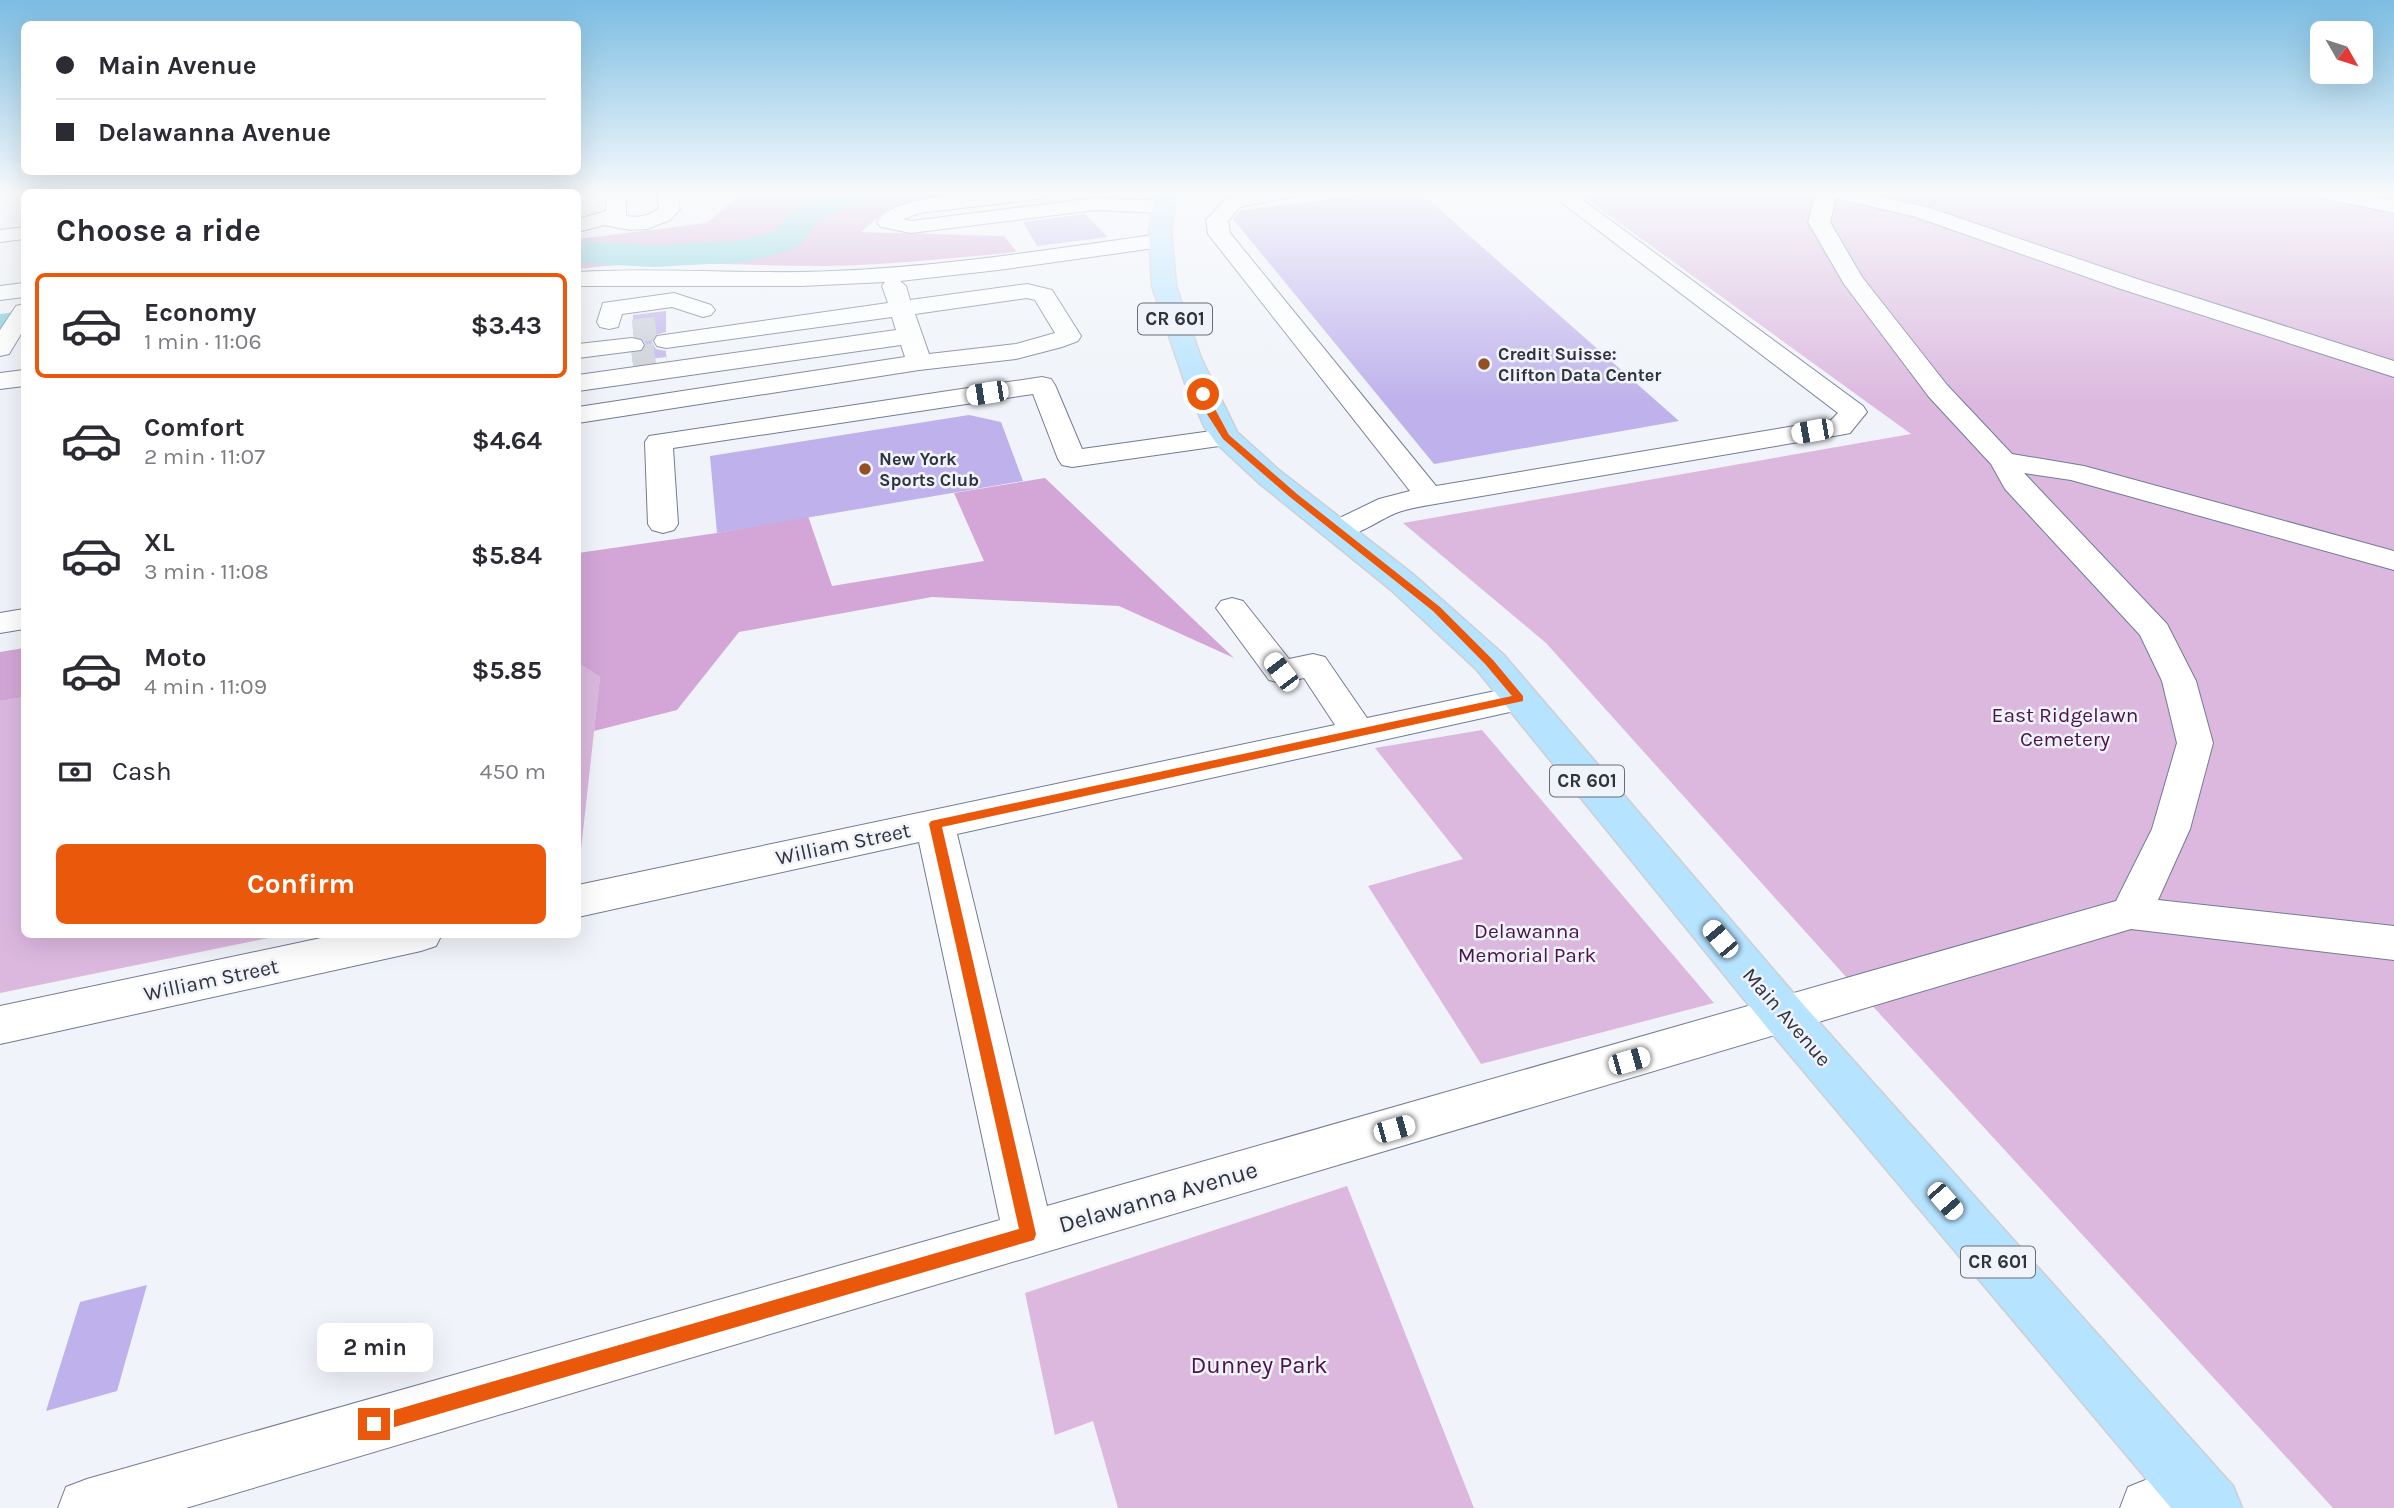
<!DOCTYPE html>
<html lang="en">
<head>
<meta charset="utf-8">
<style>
	:root { --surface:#fff; --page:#f7f7f7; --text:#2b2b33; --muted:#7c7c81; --line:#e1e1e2; --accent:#ea580c }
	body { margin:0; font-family:Karla,sans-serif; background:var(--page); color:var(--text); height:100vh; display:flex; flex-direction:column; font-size:26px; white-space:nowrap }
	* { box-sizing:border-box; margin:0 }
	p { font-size:23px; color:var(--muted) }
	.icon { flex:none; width:38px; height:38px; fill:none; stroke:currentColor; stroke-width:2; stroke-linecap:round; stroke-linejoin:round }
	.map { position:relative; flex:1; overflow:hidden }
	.side { position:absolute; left:21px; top:189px; width:560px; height:749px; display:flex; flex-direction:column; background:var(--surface); border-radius:10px; box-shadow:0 7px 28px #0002 }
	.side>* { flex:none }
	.hud { position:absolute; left:21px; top:21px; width:560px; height:154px; border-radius:10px; box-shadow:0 7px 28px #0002; display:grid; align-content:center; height:154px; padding:0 35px; background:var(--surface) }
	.needle { width:46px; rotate:129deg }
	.buttons { position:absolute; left:2310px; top:21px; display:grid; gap:14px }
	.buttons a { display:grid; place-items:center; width:63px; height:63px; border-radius:10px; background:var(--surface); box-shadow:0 7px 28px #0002; font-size:35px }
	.end { position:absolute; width:32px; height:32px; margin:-16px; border:9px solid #ea580c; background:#fff; box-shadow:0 0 0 4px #fff }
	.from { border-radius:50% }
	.bubble { position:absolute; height:49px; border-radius:10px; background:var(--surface); box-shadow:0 7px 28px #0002; font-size:23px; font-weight:700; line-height:49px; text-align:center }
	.car { position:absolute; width:21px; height:42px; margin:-21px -10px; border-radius:9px; box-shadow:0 0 5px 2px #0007; background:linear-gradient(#fff 24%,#345 0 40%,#fff 0 76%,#345 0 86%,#fff 0) }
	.hud b { display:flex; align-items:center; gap:24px; height:66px; font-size:26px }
	.hud b+b { border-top:2px solid var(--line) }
	.hud i { width:18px; height:18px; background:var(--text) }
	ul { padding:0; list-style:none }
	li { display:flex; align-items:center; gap:21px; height:105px; margin:0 14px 10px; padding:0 21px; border:4px solid transparent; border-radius:10px }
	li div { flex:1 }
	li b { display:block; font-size:26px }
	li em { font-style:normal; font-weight:700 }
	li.active { border-color:var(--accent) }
	li>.icon { width:63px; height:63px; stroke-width:1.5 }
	h2 { padding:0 35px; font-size:32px; line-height:84px }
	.pay { display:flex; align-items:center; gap:18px; height:77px; padding:0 35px; font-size:26px }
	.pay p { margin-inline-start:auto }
	.primary-button { display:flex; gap:14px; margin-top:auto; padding:14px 35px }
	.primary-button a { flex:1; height:80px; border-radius:10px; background:var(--accent); color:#fff; font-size:28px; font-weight:700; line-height:80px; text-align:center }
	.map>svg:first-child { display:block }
	.green { fill:#dcb8df }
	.forest { fill:#d3a6d7 }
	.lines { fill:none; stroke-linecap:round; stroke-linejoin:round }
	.river { fill:#77cbd8; fill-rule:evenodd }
	.building { fill:#beb1ec }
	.minor-tunnel { stroke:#c9cdd4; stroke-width:23; stroke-dasharray:23 11; stroke-linecap:butt }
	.minor-casing { stroke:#707c96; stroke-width:2 }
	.major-casing { stroke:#cdced1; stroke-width:3 }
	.minor { fill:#fff; fill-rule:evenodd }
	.major { fill:#b6e3ff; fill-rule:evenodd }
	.route { fill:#ea580c }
	.poi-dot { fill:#945024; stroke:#f0f3f9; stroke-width:2.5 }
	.labels { text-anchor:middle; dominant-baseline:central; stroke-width:5; stroke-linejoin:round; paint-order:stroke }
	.far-poi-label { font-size:18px; font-weight:bold; fill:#2e333e; stroke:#f0f3f9; text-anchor:start }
	.shield { fill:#f0f3f9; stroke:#686d76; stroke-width:2 }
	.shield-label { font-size:19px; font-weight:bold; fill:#2e333e }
	.park-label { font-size:21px; fill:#49134e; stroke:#f0f3f9 }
	.street-label { font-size:21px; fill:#2e333e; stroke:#f0f3f9 }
	.near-street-label { font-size:24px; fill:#2e333e; stroke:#f0f3f9 }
	.near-park-label { font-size:24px; fill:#49134e; stroke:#f0f3f9 }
</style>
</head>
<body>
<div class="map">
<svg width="2394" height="1508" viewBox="0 0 2394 1508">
	<rect width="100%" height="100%" fill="#f0f3f9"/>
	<path class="green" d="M1577 192H2394V1508H2333L1856 988 1546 643 1403 523 1911 434Z
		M578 663 600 677 580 859 578 864Z
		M24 697V934L283 935 0 993V701Z
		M1482 730 1714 1003 1481 1064 1368 886 1463 859 1375 748Z
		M1347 1186 1474 1508H1118L1093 1421 1055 1435 1025 1293Z"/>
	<path class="forest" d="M745 192H973L970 195 890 207 861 232 1004 236 1017 252C953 258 889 265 825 266 743 266 659 259 578 269V239L706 223Z
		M1045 478 1234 658 1119 606 932 597 739 632 677 710 594 731 600 677 578 663V553L717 533 808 516 832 586 984 561 954 493Z
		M24 648V697L0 701V652Z"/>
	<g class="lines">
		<path class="river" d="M832 192H872C860 209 841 208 824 217 813 222 809 239 799 246 788 253 758 258 745 262L654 267 578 263V241L654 245 743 240 774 232 798 203Z
			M24 311V335L0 338V314Z"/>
	</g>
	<path class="building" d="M1390 192H1420L1679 421 1434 464 1233 219 1241 210Z
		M1085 214 1108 237 1037 246 1023 222Z
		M666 311V332L655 335 652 342 656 349 666 351V357L632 361V354L641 353 646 346 643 339 633 335V315Z
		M969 415 1001 422 1023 481 717 533 710 456Z
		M147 1285 117 1391 46 1411 80 1302Z"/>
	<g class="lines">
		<path class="minor-tunnel" d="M633 331 666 327
			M632 358 666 353"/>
		<g class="minor-casing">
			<path id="minor" d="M606 192H626V216C639 218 649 216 659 208L656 192H676L680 209 670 220 647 229 630 230 604 225 578 232V219L606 211Z
				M997 192H1054L1051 196 1044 198 920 213 903 219 911 221 1095 198 1163 201 1170 203 1173 207 1170 211 1163 213 1095 210 911 233 881 227 877 223C887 196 971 195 997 192Z
				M1250 192H1297L1294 196 1240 207 1228 221 1230 233 1436 486 1831 420 1838 413 1553 196 1550 192H1572L1863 406 1867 412 1850 433 1840 435 1429 505C1418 507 1406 509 1396 513 1374 522 1352 542 1327 536L1323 530 1327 524 1379 499 1410 491 1208 234 1206 220 1226 199Z
				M1817 192H1862L1930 208 2134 278 2394 361V377L2118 288 1916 217 1836 198 1830 222 1862 277 1947 385 2012 454 2084 466 2394 551V570L2071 480 2024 473 2167 624 2196 681 2213 743 2190 829 2158 900 2394 926V960L2131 929 186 1508H58L66 1487 87 1479 1000 1220 919 842 578 917V885L1335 725 1304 678 1281 683 1269 680 1216 608 1221 601 1232 598 1243 601 1289 659 1313 654 1325 657 1367 718 1519 686 1531 690 1537 698 1531 706 1519 710 957 834 1047 1206 2116 901 2152 829 2177 743 2162 681 2140 635 2005 489 1991 464 1929 397 1844 284 1808 222Z
				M2309 192H2347L2394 201V213L2312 196Z
				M24 227V239L0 242V230Z
				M1161 234 1169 236 1172 241 1169 246 998 270 900 281 906 286 910 300 1027 284 1052 290 1081 336 1078 341 1062 347 1016 359 919 370 578 423V407L905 357 901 345 578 391V375L896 330 892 317 666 348 657 346 654 341 657 336 888 303 882 286 885 282 801 286H578V272C663 267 748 275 833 271 943 267 1052 249 1161 234ZM1027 298 1035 300 1055 333 1016 344 929 354 915 314Z
				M24 283V297L0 300V286Z
				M674 293 711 305 715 310 711 315 703 317 672 307 622 314 618 327 609 329 600 327 597 322 603 303Z
				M24 304V329L9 354 0 356V330L16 306Z
				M632 338 641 340 644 345 641 350 578 358V344Z
				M24 370V386L0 389V373Z
				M1042 377 1051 379 1055 385 1082 449 1226 429 1236 431 1240 437 1236 443 1226 445 1072 467 1062 465 1058 459 1033 394 673 448 678 524 674 530 663 533 652 530 648 524 645 442 649 436Z
				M24 609V629L0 633V613Z
				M340 934H442L436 946 421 951 0 1044V1006Z
				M2195 1460 2216 1468 2224 1489 2216 1508H2120L2128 1487Z"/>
		</g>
		<g class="major-casing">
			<path id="major" d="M1156 192H1177L1171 231 1176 286 1201 358 1237 432 1280 471 1414 575 1503 654 1801 1002 2233 1486 2242 1508H2171L1769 1030 1477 670 1390 589 1259 483 1217 444 1204 426 1185 383 1152 286 1149 231Z"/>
		</g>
		<use href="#minor" class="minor"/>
		<use href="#major" class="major"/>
	</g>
	<linearGradient id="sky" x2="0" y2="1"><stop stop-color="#7bbde2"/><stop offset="0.48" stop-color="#f8fafc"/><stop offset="1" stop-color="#f8fafc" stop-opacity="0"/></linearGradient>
	<rect width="2394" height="403" fill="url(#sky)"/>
	<path class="route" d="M1203 392 1207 394 1229 435 1297 494 1440 607 1493 660 1523 696V701L942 827 1036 1234 1034 1240 374 1433 368 1430 365 1424 368 1418 374 1416 1019 1229 929 824 931 821 1512 696 1486 665 1433 611 1290 497 1223 439 1205 411 1199 394Z"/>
	<g class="poi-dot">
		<circle cx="1484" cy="364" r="7"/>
		<circle cx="865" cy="469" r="7"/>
	</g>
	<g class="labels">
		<g class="far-poi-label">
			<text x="1498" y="354">Credit Suisse:<tspan x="1498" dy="21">Clifton Data Center</tspan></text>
			<text x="879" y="459">New York<tspan x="879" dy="21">Sports Club</tspan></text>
		</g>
		<g class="shield">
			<rect x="1138" y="303.5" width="74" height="31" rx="5"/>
			<rect x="1550" y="765.5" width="74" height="31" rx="5"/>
			<rect x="1961" y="1246.5" width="74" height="31" rx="5"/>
		</g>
		<g class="shield-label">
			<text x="1175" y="319">CR 601</text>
			<text x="1587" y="781">CR 601</text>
			<text x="1998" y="1262">CR 601</text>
		</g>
		<g class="park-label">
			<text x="2065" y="715">East Ridgelawn<tspan x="2065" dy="24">Cemetery</tspan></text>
			<text x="1527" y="931">Delawanna<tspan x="1527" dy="24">Memorial Park</tspan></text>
		</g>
		<g class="street-label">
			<text transform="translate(843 844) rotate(-12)">William Street</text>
			<text transform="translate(211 980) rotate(-12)">William Street</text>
			<text transform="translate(1787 1017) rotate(49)">Main Avenue</text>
		</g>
		<g class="near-street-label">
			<text transform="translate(1158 1197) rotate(-16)">Delawanna Avenue</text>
		</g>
		<g class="near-park-label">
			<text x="1259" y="1365">Dunney Park</text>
		</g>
	</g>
</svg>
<div class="buttons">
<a><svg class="needle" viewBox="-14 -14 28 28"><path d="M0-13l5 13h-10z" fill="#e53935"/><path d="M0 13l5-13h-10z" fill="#7c7c81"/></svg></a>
</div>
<i class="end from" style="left:1203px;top:394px"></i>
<i class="end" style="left:374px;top:1424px"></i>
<div class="bubble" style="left:317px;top:1323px;width:116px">2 min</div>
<i class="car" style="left:987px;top:393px;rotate:261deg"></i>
<i class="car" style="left:1812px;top:431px;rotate:260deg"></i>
<i class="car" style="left:1281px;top:672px;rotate:323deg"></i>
<i class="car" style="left:1720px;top:939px;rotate:320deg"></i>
<i class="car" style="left:1629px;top:1061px;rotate:74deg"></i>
<i class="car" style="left:1394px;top:1129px;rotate:74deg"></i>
<i class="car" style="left:1945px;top:1201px;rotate:139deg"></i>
<div class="hud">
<b><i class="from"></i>Main Avenue</b>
<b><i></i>Delawanna Avenue</b>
</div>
<section class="side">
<h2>Choose a ride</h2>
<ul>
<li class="active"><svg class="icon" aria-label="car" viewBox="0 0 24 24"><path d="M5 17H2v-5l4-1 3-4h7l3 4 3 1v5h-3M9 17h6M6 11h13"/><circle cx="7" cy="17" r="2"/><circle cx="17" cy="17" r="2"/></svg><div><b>Economy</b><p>1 min · 11:06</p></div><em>$3.43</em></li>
<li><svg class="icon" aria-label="car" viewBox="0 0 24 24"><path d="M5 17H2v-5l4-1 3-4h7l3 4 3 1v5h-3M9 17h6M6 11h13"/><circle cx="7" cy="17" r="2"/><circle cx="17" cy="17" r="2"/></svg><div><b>Comfort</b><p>2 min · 11:07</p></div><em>$4.64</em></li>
<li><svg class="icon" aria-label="car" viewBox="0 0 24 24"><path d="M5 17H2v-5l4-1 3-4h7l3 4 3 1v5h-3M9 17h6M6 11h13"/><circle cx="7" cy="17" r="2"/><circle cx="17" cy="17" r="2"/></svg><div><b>XL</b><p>3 min · 11:08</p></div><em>$5.84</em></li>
<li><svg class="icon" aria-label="car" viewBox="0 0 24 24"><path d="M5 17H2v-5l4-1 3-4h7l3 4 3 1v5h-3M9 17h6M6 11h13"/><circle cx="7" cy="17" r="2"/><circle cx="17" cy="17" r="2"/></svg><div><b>Moto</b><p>4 min · 11:09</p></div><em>$5.85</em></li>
</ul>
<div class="pay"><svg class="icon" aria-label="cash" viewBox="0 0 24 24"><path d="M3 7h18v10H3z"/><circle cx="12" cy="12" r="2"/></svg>Cash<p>450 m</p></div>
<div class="primary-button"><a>Confirm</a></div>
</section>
</div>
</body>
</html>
